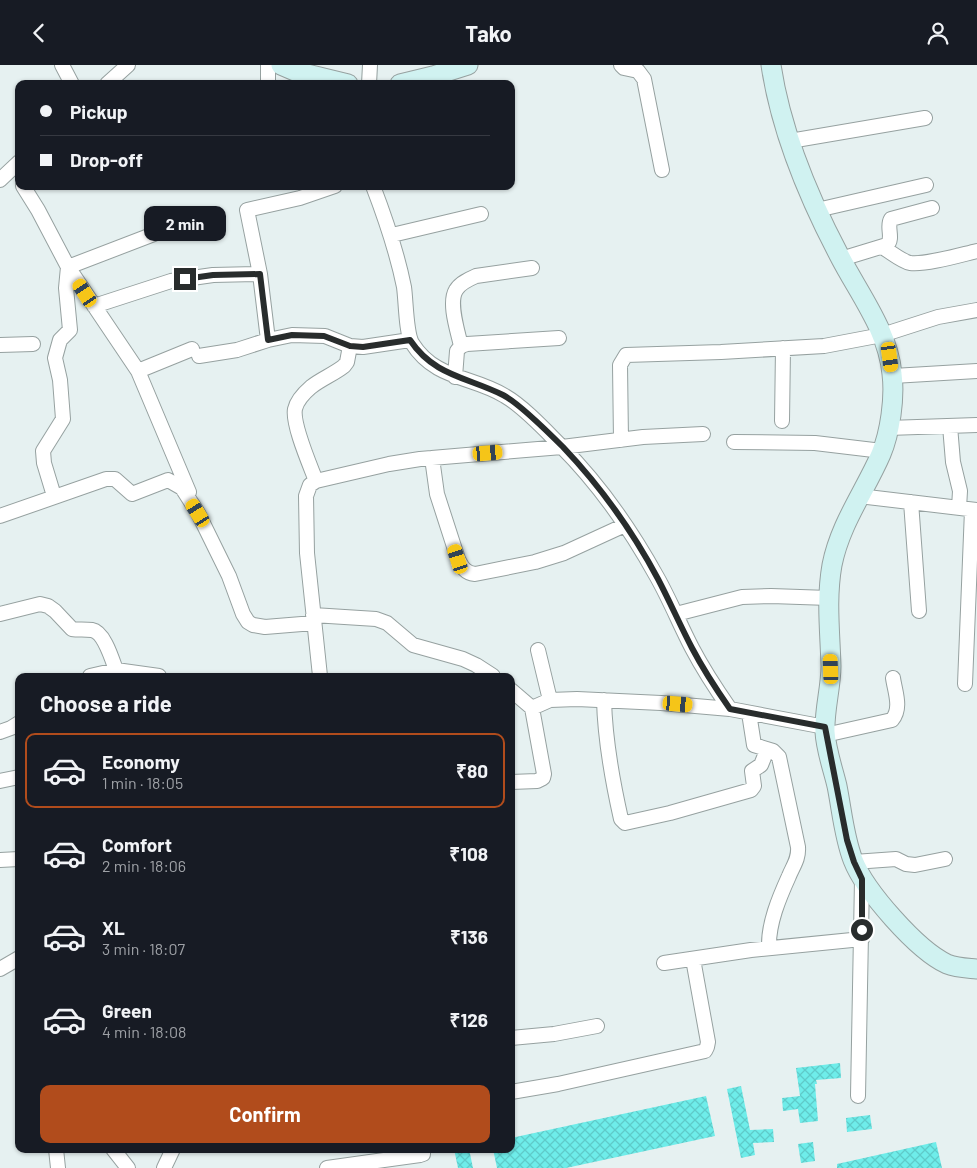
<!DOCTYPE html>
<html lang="en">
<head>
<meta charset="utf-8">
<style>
	:root { --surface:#171b24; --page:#242831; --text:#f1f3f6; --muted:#9ea1a6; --line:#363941; --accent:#b14c1c }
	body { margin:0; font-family:Barlow,sans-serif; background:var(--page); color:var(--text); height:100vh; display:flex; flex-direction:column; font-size:19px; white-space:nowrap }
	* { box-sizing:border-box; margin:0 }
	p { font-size:16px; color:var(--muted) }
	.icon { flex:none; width:28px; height:28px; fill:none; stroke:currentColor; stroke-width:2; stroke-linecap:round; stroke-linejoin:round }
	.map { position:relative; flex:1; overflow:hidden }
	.sheet { position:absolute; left:15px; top:608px; width:500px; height:480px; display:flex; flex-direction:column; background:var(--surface); border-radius:10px; box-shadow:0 1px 4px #0004 }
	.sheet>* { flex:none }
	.guide { position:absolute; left:15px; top:15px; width:500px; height:110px; border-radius:10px; box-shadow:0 1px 4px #0004; display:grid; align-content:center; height:110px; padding:0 25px; background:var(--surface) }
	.end { position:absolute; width:22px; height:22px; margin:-11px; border:6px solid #282c2c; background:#fff; box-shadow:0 0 0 2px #fff }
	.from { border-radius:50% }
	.bubble { position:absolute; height:35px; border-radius:10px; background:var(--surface); box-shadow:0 1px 4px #0004; font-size:16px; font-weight:700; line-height:35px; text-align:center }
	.car { position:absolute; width:15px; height:30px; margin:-15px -8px; border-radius:6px; box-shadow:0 0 4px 1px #0007; background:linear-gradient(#f5c518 24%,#345 0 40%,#f5c518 0 76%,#345 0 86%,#f5c518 0) }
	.guide b { display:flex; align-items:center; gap:18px; height:48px; font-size:19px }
	.guide b+b { border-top:1px solid var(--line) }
	.guide i { width:12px; height:12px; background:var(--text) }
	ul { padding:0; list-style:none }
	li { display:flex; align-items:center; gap:15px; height:75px; margin:0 10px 8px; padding:0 15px; border:2px solid transparent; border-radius:10px }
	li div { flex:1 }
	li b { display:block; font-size:19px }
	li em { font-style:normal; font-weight:700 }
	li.on { border-color:var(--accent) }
	li>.icon { width:45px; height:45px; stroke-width:1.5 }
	h2 { padding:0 25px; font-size:22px; line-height:60px }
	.action { display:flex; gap:10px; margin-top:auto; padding:10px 25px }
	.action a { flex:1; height:58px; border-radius:10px; background:var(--accent); color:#fff; font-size:20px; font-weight:700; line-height:58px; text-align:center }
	header { display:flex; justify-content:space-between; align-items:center; height:65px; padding:0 25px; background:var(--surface); font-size:22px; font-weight:700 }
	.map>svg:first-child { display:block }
	.building { fill:url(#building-cross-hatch) }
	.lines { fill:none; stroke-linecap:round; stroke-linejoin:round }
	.street-casing { stroke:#96a1a0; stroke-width:16 }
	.secondary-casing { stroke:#96a1a0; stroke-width:21 }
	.street { stroke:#fff; stroke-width:14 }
	.secondary { stroke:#d0f2f1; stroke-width:19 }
	.route { stroke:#282c2c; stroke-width:6 }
</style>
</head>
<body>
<header><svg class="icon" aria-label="back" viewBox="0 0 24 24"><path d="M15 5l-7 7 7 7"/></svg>Tako<svg class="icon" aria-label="person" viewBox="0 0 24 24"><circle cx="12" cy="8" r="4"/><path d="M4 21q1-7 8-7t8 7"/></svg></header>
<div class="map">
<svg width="977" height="1103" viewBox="0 0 977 1103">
	<defs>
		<pattern id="building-cross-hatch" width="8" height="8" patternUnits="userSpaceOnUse" patternTransform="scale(1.25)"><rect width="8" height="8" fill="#6eedea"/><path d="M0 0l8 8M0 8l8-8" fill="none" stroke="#5fcbc9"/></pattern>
	</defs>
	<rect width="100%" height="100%" fill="#e6f1f1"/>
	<path class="building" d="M840 998 841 1013 816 1015 817 1019H815L818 1056 800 1058 798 1044 783 1046 782 1033 800 1031 796 1003Z
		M741 1021 750 1065 773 1064 774 1077 753 1078 755 1090 741 1093 727 1024Z
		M706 1031 715 1071 566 1103H497L493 1084H511V1073Z
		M870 1050 872 1064 847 1067 846 1053Z
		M813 1077 815 1096 801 1098 798 1079Z
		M936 1077 942 1103H837V1099Z
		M454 1084H469L473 1103H458Z"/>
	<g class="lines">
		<g class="street-casing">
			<path id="street" d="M62 0 72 19
				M268 0V19
				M621 0 624 3 638 6 644 14 662 105
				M107 19 128 0
				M369 19 370 0
				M790 76 925 53
				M0 115 19 97
				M23 121 38 145 68 202 138 306 189 427
				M373 121C386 155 397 187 404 222 406 236 406 268 412 278 435 315 473 311 505 331 524 342 546 366 561 381 599 419 631 465 657 512 670 535 680 560 692 583 703 604 716 624 730 644L825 662
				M817 145 926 120
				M392 170 481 149
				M882 182C891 187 901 196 910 198 927 200 960 190 977 186
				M841 194 887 180C894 173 886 162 891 154L932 143
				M260 209 247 145 300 133 335 121
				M94 241 171 216 213 210 260 209 268 275
				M0 280 33 279
				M461 281C458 267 448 238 456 225 460 218 469 214 476 211L532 203
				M199 291 237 285 268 275 292 270 325 271 350 281 363 282 410 275
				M138 306 192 284
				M893 311 977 306
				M455 312 457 286 461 281 467 279 559 273
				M782 356 783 283
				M950 361 953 397 960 426 959 443
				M888 363 977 360
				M621 375 620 300 626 290 721 287 824 281 882 270 938 252 977 245
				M734 377 815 378 882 386
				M432 393 437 429 458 494C462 502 465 508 475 509L535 497 564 488 625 460
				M316 416C310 400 292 359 295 344 297 335 304 328 311 322 321 314 334 309 344 301L347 297 350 281
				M54 431 44 398 43 386 63 354 60 315 55 293 60 275 70 265 66 223 68 202 154 169
				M859 431 977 445
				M911 437 919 546
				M0 451 106 414H115L132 429 168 415 182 423 198 448 229 511 243 549 248 557 253 560 265 562 314 558
				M0 549 40 539 48 541 55 546 72 564C78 565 85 564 92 565 104 567 112 594 116 605
				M676 549 742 532 771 531 829 533
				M313 550 376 554 387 558 413 580 463 594 476 600 493 611
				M538 585 550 635
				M90 611 116 605 159 611
				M320 611 307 488 306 431 310 420 316 416 389 399 420 394 562 382 643 372 703 369
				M965 619 972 445
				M511 625 532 643 544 709 543 713 537 716 511 717
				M604 635C605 676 612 714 621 754L625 758 670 748 751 725 754 721 752 706 761 700 767 685
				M532 643 550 635 577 634 661 638 730 644
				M749 648 754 680 773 686 779 692 798 782C799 794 793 801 789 811 779 833 768 859 769 883
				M0 667 11 663 19 658
				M825 670 892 655C902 643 895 627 893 613
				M0 716 19 712
				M0 795 19 794
				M854 797 896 794 906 799 915 800 945 794
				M664 898 751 885 862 874
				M0 904 19 893
				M511 973 554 969 597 961
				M511 1027 558 1019 705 986 707 982 708 977 693 894
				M858 1031 862 815
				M56 1084 58 1103
				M113 1084 128 1103
				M164 1103 173 1084
				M327 1103 420 1090 423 1089V1084"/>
		</g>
		<g class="secondary-casing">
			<path id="secondary" d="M281 0 295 6 348 19
				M771 0C781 67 808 131 839 190 859 229 888 265 892 309 895 333 890 368 881 389 865 426 840 459 832 500 826 534 830 567 831 601 831 623 824 645 825 667 826 685 833 704 837 721 842 746 844 772 853 795 865 826 917 885 947 899 957 903 967 903 977 904
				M400 19 433 11 468 0"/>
		</g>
		<use href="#street" class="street"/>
		<use href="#secondary" class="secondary"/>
	</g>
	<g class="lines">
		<path class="route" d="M185 214 213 210 260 209 268 275 292 270 324 271 350 281 363 282 410 275C434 311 467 312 503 330 519 338 549 368 563 382 600 421 633 467 658 514 670 537 680 560 692 583 703 604 716 624 730 644L825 662 847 775 854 797 862 814V865"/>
	</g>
</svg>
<i class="end from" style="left:862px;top:865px"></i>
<i class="end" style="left:185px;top:214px"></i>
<div class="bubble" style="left:144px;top:141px;width:82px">2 min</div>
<i class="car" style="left:85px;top:228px;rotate:327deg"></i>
<i class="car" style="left:890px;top:292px;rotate:172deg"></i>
<i class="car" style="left:488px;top:388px;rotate:85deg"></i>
<i class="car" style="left:198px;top:448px;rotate:328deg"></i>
<i class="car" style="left:458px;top:494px;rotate:342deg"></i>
<i class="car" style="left:831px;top:604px;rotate:358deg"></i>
<i class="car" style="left:678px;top:639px;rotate:95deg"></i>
<div class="guide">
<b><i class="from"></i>Pickup</b>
<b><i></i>Drop-off</b>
</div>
<section class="sheet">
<h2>Choose a ride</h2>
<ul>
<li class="on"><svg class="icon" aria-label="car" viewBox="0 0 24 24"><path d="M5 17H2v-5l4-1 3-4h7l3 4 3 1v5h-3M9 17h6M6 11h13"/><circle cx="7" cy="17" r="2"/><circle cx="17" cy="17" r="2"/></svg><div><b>Economy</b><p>1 min · 18:05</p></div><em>₹80</em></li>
<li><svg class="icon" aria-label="car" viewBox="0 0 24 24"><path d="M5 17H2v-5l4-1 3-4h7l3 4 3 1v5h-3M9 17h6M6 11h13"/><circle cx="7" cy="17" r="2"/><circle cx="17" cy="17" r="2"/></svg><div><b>Comfort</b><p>2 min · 18:06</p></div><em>₹108</em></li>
<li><svg class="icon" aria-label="car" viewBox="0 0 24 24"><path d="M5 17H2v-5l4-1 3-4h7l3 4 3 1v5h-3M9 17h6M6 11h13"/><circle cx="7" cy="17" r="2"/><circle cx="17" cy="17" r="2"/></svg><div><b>XL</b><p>3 min · 18:07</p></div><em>₹136</em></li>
<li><svg class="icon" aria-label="car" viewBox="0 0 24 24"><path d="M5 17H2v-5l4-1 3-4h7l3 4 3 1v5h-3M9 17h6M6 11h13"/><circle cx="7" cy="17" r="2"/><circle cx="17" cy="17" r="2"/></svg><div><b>Green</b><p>4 min · 18:08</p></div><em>₹126</em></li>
</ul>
<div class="action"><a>Confirm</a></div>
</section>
</div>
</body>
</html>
